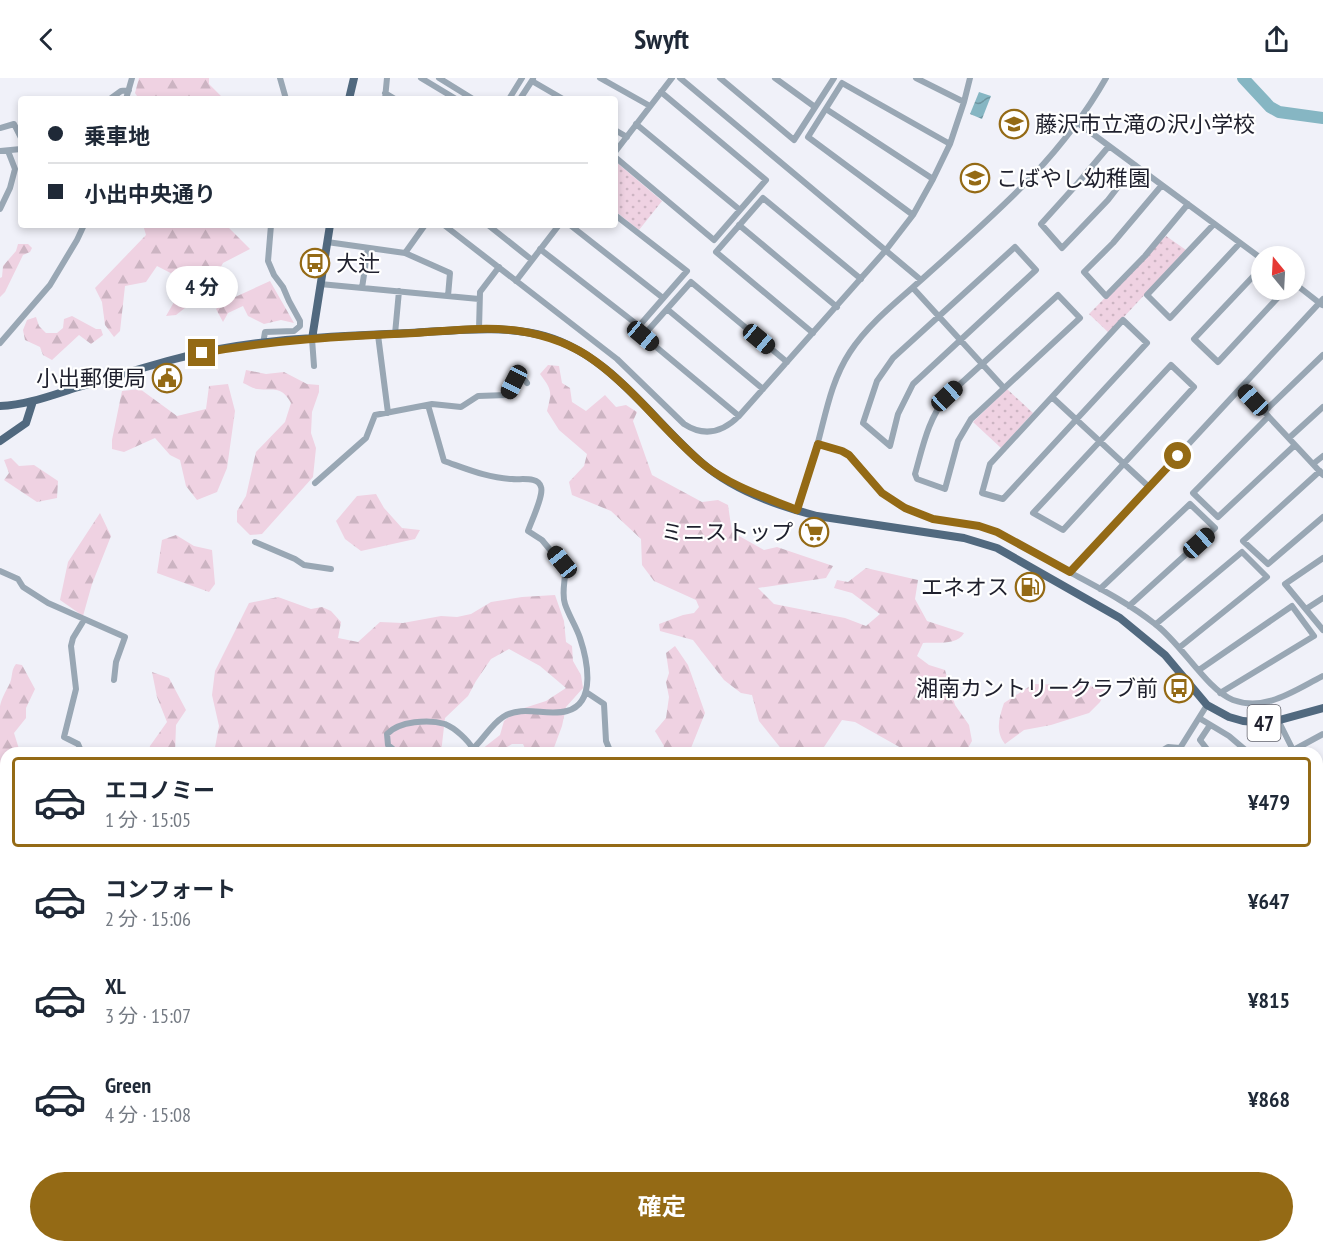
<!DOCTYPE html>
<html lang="ja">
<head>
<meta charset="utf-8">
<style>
	:root { --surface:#fff; --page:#f2f2f3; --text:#1f2937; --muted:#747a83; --line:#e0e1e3; --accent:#946a15 }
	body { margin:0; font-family:"PT Sans Narrow","Noto Sans JP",sans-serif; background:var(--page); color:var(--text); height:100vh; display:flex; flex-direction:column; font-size:22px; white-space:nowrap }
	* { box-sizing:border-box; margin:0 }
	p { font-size:20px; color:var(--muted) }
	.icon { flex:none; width:33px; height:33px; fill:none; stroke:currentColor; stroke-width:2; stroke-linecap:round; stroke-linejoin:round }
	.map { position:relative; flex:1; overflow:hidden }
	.panel { position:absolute; left:0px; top:669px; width:1323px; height:506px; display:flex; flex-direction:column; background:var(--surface); border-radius:18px 18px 0 0; box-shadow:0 3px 9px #0003 }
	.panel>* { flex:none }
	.guide { position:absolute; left:18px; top:18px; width:600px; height:132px; border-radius:6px; box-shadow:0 3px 9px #0003; display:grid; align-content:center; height:132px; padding:0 30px; background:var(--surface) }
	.needle { width:39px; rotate:342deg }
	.buttons { position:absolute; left:1251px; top:168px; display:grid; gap:12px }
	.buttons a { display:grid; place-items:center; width:54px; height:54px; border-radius:50%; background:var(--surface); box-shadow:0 3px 9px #0003; font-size:30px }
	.end { position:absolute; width:27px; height:27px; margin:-14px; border:8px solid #946a15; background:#fff; box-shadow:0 0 0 3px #fff }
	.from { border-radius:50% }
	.bubble { position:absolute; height:42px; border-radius:21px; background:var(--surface); box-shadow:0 3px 9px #0003; font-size:20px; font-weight:700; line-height:42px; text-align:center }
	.car { position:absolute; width:18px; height:36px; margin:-18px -9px; border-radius:8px; box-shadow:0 0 4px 2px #0007; background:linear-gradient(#222 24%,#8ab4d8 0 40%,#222 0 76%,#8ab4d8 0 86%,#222 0) }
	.guide b { display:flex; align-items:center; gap:21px; height:57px; font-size:22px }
	.guide b+b { border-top:2px solid var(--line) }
	.guide i { width:15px; height:15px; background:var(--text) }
	ul { padding:10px 0 0; list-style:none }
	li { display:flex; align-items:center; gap:18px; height:90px; margin:0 12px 9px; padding:0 18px; border:3px solid transparent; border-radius:6px }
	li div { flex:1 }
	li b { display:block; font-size:22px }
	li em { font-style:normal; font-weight:700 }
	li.on { border-color:var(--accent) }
	li>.icon { width:54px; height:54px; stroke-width:1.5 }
	.button { display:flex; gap:12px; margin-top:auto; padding:12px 30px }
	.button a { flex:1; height:69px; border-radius:36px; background:var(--accent); color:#fff; font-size:24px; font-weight:700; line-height:69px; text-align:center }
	header { display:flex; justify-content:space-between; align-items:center; height:78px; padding:0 30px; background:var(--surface); font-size:27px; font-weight:700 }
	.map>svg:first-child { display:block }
	.grass { fill:#efd2e2 }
	.forest { fill:url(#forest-firs) }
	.cemetery { fill:url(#cemetery-stones) }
	.park { fill:url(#park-dots) }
	.water { fill:url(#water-waves) }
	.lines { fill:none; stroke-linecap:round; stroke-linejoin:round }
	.stream { stroke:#86b6c3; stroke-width:2 }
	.river { stroke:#86b6c3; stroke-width:12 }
	.minor { stroke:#99a7b4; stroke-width:6 }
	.major { stroke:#51697f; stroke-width:8 }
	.route { stroke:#946a15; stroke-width:8 }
	.labels { text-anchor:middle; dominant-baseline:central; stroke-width:4.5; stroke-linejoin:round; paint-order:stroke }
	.shield { fill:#fff; stroke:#62636c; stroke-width:1.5 }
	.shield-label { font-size:21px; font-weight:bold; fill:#1f202d }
	.poi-label { font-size:22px; fill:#1f202d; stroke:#fff; text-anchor:end }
</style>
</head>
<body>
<header><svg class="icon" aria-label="back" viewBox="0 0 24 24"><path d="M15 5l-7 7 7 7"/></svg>Swyft<svg class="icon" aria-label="share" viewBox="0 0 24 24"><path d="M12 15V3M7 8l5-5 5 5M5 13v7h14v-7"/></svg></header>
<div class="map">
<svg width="1323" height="1174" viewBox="0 0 1323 1174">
	<defs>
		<pattern id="forest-firs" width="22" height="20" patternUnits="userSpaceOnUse" patternTransform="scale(1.5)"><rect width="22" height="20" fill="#efd2e2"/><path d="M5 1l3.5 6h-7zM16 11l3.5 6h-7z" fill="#ccb4c2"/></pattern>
		<pattern id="cemetery-stones" width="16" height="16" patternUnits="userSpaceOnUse" patternTransform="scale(1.5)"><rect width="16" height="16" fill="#efd2e2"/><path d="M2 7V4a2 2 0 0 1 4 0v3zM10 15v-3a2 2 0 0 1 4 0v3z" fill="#ccb4c2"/></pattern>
		<pattern id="park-dots" width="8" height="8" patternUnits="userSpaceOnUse" patternTransform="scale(1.5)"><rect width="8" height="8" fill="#efd2e2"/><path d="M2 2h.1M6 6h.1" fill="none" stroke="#ccb4c2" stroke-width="1.8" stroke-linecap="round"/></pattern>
		<pattern id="water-waves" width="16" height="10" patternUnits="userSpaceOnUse" patternTransform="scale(1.5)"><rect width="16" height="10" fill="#86b6c3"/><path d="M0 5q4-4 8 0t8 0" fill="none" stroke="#6d949f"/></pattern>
	</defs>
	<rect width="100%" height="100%" fill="#f0f1f9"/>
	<path class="grass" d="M1076 1168H1220V1174H1073Z
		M624 1169H695L698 1174H622Z"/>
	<path class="forest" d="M139 0H209V6L224 21H176L172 18 166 21H139L135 15Z
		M143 147H226L250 171 223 185 216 198 205 203 204 215 176 237 166 238 186 203 157 188 146 204 125 208 120 253 114 259 105 247 102 224 95 210 146 157Z
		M18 166H28L32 170 30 174 23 177 5 214 0 219V200L2 199 3 188 16 173Z
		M270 203 294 245 281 242 264 246 248 238 243 228 228 235 223 244 216 231 222 225Z
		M72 238 96 251H101L103 257 91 266 79 257 52 282 43 277 40 269 25 262 23 252 27 242 36 239 39 248 46 255H57L63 250 64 241Z
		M548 287 559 288 562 305 570 310 572 324 586 333 605 317 616 329 626 327 637 334 633 343 652 397 702 424 718 422 728 427 732 454 764 472 777 469 833 488 826 500 758 510 774 526 845 540 866 548 880 536 852 515 834 510 837 502 848 504 866 490 918 502 915 521 927 543 964 555C957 568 936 564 923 565L917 578 929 587 945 592 955 627 969 647 972 663 965 675H910L855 644 842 642 820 675H781L783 673 759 643 752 617 741 615 724 602 693 562 660 553 659 546 683 537 694 535 699 529 696 522 654 503 642 487 641 461 611 433 572 417 569 404 584 388 587 376 559 352 547 333C552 314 552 312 540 296Z
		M246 292 266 296 284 294 307 306 319 307V314L312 334 311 355 316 370 313 399 262 456 250 457 237 444V433L246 418 256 374 285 344 291 325C281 307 274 313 257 311 252 310 248 307 243 305Z
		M228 306 235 333 227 390 217 414 197 422 186 408 180 382 170 377 155 360 124 374 112 371V362L122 313 140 311 177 338 206 331 209 308Z
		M11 380 19 388 34 387 58 403 57 420 37 424 4 402 9 395 4 382Z
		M376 416 384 430 402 450 420 452 415 461 361 473 345 461 336 443 357 418Z
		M100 435 111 458 92 506 83 538 60 522 68 484Z
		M176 457 194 468 212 472 215 506 209 514 157 495 162 462Z
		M555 517 564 543 566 564 572 568 573 583 581 597 583 610 566 629 562 648 552 675H527L523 666H512L498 675H477L500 657 504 643 518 632 546 623 566 610 540 588 509 571 491 581 476 603 468 618 445 640 441 675H214L219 648 212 617 215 593 249 525 278 519 311 531 322 529 331 533 341 544 338 560 358 564 380 544 403 545 441 538 457 539 471 536 491 524 522 519Z
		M675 568 688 587 705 635 689 675H660L664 668 655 653 666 640 669 619 666 604 669 595 666 575Z
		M16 586 22 587 35 611 26 630V640L14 655 19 671 24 675H6V736L0 737V628C2 619 6 613 10 605 13 597 11 592 16 586Z
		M152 594 169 600 186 632 176 647 175 675H148L150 668 167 644 157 619Z
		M1033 606 1076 607 1107 610 1100 624 1089 635 1051 647 1024 652 1005 666C995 653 999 640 1004 625Z
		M498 1168 502 1174H357L354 1169Z
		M859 1169 858 1174H813L807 1169Z"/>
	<path class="cemetery" d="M1317 941 1323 942V1174H1288L1287 1169 1317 1168Z"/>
	<path class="park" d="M615 83 662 123 639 152 615 133Z
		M1166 158 1186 172 1109 255 1089 236Z
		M1007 311 1033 335 1001 370 973 344Z"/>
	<path class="water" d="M979 14 991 18 982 41 970 36Z"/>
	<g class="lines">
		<path class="stream" d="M0 1013 6 1009"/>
		<path class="river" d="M1243 0 1270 29 1279 34 1323 40"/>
		<path class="minor" d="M280 0 286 21
			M421 0 456 21
			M439 0 473 21
			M600 0 650 28
			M680 0 921 202
			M720 0 794 62 834 0
			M775 0 815 29
			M916 0 964 24
			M532 3 563 21
			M385 15 395 21
			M110 21 121 13 129 12
			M126 21 132 0
			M385 21 387 0
			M509 21 522 0
			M520 21 533 1
			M826 31 933 101
			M1078 45 1262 181
			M636 46 740 132
			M0 50 14 46 21 60
			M615 52 627 59
			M1109 68 1078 105 1041 146 1062 170 1108 122 1135 87
			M0 73 21 71
			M615 74 672 0
			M615 79 714 162 766 102 661 14
			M1162 107 1113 165 1084 194 1106 218 1145 178 1188 126
			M0 131 10 110 15 91 8 73
			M913 137 808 59 842 5 950 66
			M1214 146 1147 217 1170 240 1240 165
			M444 147 617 281 684 346C704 359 722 355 739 338L886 172 913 137 933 101 950 66 964 24 970 0
			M488 147 532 182
			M570 147 663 220
			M739 147 837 229
			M327 164 405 175 425 147
			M1015 169 1036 192 913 306 898 336 890 368 863 345 877 303 893 280Z
			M540 171 639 248 687 193 615 137
			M405 175 450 195 448 218
			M1262 189 1194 261 1218 284 1285 212
			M516 203 559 147
			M1294 205 1322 227
			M320 206 479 221
			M362 210 368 170
			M913 210 1004 310
			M1058 217 1080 240 971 341 958 363 945 411 917 401 915 396C923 368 928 341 947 318Z
			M667 231 763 311
			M1123 242 1147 265 1003 421 982 415 990 386Z
			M479 251 480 214 499 189
			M813 255 716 174 763 120 861 201
			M395 256 399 213
			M378 257 388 335
			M312 261 314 288
			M0 265 50 207 77 162 84 147
			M263 266 265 254 294 253 300 248V243L289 223 283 209 274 197 268 183 271 147
			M1171 287 1194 309 1063 452 1033 435Z
			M1242 310 1323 397
			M1053 320 1149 409
			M428 327 444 383C467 391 488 400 512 401 521 402 538 398 541 409 544 417 531 444 528 453L542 462 565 490C566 502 561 514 565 526 569 538 576 548 580 560 587 581 597 625 567 633 546 639 523 626 503 639 489 648 482 665 468 675
			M1264 334 1323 277
			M739 338 643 258 691 204 787 284
			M1268 339 1193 415 1218 439 1295 367
			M1289 360 1323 329
			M817 366 842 373 850 377 882 415 905 430 933 441 979 448 997 454C1023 467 1048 482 1073 496 1101 511 1130 526 1155 546 1181 565 1207 612 1233 622 1266 634 1295 612 1323 598
			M1313 386 1323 378
			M1320 393 1243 463 1268 486 1323 439
			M315 405 366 360 375 337 432 326 461 329 478 318 507 317 516 302 524 301 527 305
			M797 432C804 411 811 389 817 368 826 335 831 303 850 274 870 243 903 219 930 194 998 133 1060 81 1106 0
			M255 464 295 481 304 487 331 491
			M1323 480 1285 506 1323 552
			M0 493 18 501 23 509 48 525 125 559 116 584 114 602
			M1070 494 1323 221
			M1100 511 1190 426 1215 450 1129 528
			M1306 531 1323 520
			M1156 546 1242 474 1267 499 1180 569
			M1199 592 1292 528 1314 558 1220 615
			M586 614 604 626 606 663 611 675
			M1199 640 1229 658 1249 675
			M1279 644 1293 672
			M82 675 78 666 64 659 76 611 71 568 73 560 84 542
			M398 675 388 667 387 656C399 643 429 641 445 646 455 650 468 662 473 671
			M1158 675 1168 669 1180 670
			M1177 675 1207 627
			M1210 675 1200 662 1210 647
			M1288 675 1323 656
			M1317 851 1323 849
			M1317 888 1323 886
			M0 899 6 895
			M1317 927 1323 928
			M0 952 6 949
			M213 1168 220 1174
			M1215 1168 1216 1174
			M1279 1168 1281 1174
			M74 1174 75 1168
			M123 1174 127 1168
			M1068 1174 1071 1168"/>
		<path class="major" d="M349 21 354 0
			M312 261 330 147
			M0 328C26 327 50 318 75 310 110 300 144 289 179 280 253 260 333 259 409 255 454 253 501 246 545 258 611 277 652 342 702 385 733 412 778 428 817 438L964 460 997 470 1120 540 1165 577 1207 627 1229 639 1243 643 1269 645 1323 630
			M0 363 26 345 33 323
			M0 1080 6 1093
			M40 1168 42 1174"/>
	</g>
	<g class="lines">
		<path class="route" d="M202 275C272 262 344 258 415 255 449 253 485 248 519 253 546 257 572 266 595 283 635 312 665 354 703 386 730 408 765 419 797 432L818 366 842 373 849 377 882 415 905 430 933 441 979 448 997 454 1070 494 1178 378"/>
	</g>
	<defs>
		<g id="school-ring" transform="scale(1.5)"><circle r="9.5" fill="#fff" stroke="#946a15" stroke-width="1.5"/><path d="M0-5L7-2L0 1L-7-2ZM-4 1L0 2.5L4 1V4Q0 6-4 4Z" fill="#946a15"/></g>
		<g id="bus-ring" transform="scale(1.5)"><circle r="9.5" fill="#fff" stroke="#946a15" stroke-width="1.5"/><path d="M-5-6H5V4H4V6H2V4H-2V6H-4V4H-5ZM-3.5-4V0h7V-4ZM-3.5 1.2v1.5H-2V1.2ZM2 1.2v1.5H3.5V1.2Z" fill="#946a15"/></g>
		<g id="civic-ring" transform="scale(1.5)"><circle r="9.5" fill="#fff" stroke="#946a15" stroke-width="1.5"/><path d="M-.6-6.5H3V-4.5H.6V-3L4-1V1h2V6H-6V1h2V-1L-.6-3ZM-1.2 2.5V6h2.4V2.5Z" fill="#946a15"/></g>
		<g id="supermarket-ring" transform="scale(1.5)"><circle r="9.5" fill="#fff" stroke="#946a15" stroke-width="1.5"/><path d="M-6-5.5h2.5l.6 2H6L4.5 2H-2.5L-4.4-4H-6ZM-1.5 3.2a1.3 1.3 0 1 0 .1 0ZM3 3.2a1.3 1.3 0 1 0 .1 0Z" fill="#946a15"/></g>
		<g id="fuel-ring" transform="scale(1.5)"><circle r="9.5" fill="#fff" stroke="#946a15" stroke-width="1.5"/><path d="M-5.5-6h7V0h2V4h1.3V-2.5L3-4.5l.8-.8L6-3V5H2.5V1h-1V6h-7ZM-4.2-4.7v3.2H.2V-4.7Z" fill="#946a15"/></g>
	</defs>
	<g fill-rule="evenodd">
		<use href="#school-ring" x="1014" y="46"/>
		<use href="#school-ring" x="975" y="100"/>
		<use href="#bus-ring" x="315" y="185"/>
		<use href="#civic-ring" x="167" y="300"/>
		<use href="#supermarket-ring" x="814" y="454"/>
		<use href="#fuel-ring" x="1030" y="509"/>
		<use href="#bus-ring" x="1179" y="610"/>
	</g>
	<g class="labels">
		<rect class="shield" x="1247.5" y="627" width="33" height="36" rx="4.5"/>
		<g class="shield-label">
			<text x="1264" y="645">47</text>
		</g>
		<g class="poi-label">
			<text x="1035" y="46" text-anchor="start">藤沢市立滝の沢小学校</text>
			<text x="996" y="100" text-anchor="start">こばやし幼稚園</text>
			<text x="336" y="185" text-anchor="start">大辻</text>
			<text x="146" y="300">小出郵便局</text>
			<text x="793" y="454">ミニストップ</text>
			<text x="1009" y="509">エネオス</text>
			<text x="1158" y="610">湘南カントリークラブ前</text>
		</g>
	</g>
</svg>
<div class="buttons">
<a><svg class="needle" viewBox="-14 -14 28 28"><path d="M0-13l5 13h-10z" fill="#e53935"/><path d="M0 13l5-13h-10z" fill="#747a83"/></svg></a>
</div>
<i class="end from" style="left:1178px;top:378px"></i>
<i class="end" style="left:202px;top:275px"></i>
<div class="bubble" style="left:166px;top:188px;width:72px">4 分</div>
<i class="car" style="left:643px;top:258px;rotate:130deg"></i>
<i class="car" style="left:759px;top:261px;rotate:130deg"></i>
<i class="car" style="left:514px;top:304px;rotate:207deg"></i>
<i class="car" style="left:947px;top:318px;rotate:47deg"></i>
<i class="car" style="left:1253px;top:322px;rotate:317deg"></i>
<i class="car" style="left:1199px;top:465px;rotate:48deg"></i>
<i class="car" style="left:562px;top:484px;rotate:321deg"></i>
<div class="guide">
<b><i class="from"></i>乗車地</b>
<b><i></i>小出中央通り</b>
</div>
<section class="panel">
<ul>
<li class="on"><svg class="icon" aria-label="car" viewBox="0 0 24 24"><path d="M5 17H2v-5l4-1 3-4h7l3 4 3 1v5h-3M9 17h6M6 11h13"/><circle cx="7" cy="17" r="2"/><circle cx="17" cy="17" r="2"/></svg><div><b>エコノミー</b><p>1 分 · 15:05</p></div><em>¥479</em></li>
<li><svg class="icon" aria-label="car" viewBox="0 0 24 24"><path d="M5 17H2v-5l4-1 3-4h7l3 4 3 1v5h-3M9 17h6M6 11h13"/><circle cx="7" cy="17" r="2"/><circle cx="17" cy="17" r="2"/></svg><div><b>コンフォート</b><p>2 分 · 15:06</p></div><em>¥647</em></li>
<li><svg class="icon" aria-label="car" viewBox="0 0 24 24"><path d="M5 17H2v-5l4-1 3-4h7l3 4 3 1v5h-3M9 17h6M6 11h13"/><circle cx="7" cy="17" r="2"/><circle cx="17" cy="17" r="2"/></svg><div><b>XL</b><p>3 分 · 15:07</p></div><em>¥815</em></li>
<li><svg class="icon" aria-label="car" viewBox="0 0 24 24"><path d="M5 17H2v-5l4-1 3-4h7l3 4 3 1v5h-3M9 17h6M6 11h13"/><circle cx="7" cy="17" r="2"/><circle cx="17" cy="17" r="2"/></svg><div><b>Green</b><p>4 分 · 15:08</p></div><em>¥868</em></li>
</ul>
<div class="button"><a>確定</a></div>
</section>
</div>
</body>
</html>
